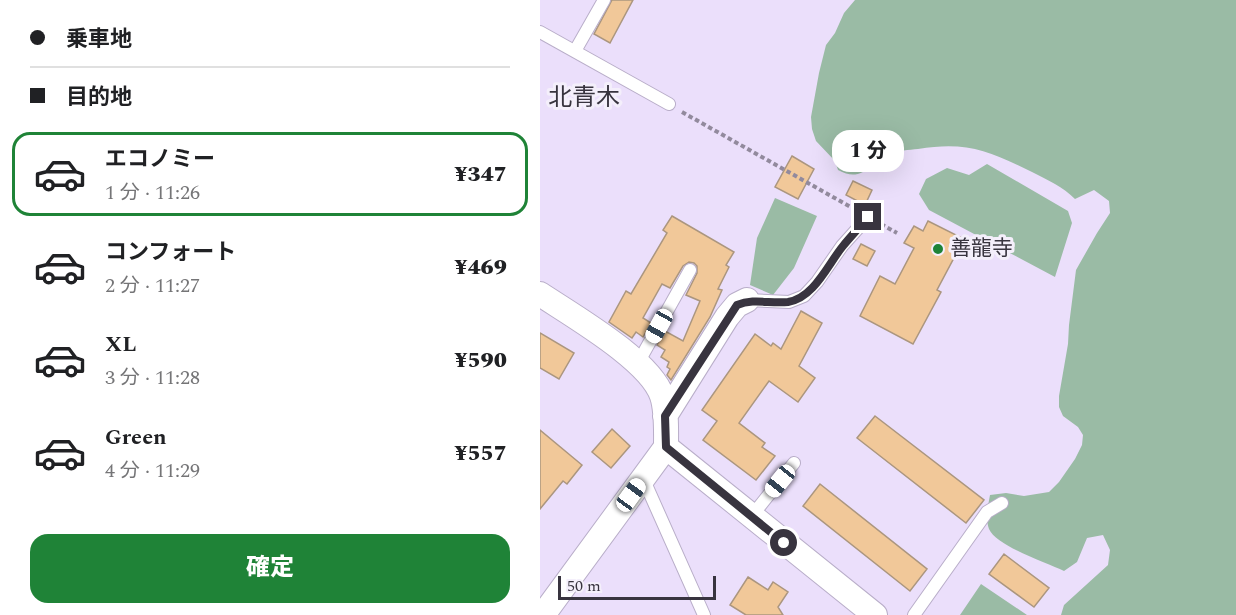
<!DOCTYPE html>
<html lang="ja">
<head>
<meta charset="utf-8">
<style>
	:root { --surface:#fff; --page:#f2f2f2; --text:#202124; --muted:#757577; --line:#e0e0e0; --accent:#1f8337 }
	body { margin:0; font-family:Spectral,"Noto Sans JP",serif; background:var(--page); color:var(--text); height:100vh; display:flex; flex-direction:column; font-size:22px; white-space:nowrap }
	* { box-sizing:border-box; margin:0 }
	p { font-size:20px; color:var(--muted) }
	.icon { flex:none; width:33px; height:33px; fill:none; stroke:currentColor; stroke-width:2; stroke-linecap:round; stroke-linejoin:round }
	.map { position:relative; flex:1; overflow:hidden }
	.details { display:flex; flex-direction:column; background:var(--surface); width:540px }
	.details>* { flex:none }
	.hud { display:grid; align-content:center; height:132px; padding:0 30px; background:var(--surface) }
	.scale { position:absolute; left:18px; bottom:15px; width:158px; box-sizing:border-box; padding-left:6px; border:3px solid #38343f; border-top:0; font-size:16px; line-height:21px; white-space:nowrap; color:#38343f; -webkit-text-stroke:4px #f4effb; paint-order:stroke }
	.end { position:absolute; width:27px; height:27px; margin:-14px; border:8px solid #38343f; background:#fff; box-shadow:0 0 0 3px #fff }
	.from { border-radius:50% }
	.bubble { position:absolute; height:42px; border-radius:18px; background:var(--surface); box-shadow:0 6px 24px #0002; font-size:20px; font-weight:800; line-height:42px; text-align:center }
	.car { position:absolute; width:18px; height:36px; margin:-18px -9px; border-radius:8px; box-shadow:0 0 4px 2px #0007; background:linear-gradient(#fff 24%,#345 0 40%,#fff 0 76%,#345 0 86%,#fff 0) }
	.hud b { display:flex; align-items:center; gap:21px; height:57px; font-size:22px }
	.hud b+b { border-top:2px solid var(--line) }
	.hud i { width:15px; height:15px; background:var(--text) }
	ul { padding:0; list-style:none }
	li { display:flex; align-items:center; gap:18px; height:84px; margin:0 12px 9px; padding:0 18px; border:3px solid transparent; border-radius:18px }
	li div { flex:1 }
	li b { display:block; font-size:22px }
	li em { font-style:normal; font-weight:800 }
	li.active { border-color:var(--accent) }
	li>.icon { width:54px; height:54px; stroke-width:1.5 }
	.action { display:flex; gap:12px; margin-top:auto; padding:12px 30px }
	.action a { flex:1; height:69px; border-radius:18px; background:var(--accent); color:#fff; font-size:24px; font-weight:800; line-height:69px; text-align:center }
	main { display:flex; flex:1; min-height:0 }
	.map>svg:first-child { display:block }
	.green { fill:#9abba5 }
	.building { fill:#f1c899; stroke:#ab967f; stroke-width:1.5 }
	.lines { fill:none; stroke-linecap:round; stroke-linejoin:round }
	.service-casing { stroke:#b9aec9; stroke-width:14 }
	.minor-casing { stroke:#b9aec9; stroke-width:26 }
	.path { stroke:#928a9d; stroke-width:4; stroke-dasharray:4.5 3; stroke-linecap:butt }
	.service { stroke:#fff; stroke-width:12 }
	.minor { stroke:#fff; stroke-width:24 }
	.route { stroke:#38343f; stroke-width:8 }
	.poi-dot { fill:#1f8337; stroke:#f4effb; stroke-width:2 }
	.labels { text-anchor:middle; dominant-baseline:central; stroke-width:6; stroke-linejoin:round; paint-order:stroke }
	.poi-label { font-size:21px; fill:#38343f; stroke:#f4effb; text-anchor:start }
	.quarter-label { font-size:24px; fill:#38343f; stroke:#f4effb }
</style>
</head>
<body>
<main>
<section class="details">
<div class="hud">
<b><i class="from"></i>乗車地</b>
<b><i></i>目的地</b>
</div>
<ul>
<li class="active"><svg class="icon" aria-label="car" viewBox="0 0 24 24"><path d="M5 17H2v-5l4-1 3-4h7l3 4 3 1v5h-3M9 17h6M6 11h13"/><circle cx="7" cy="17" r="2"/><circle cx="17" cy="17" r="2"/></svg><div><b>エコノミー</b><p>1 分 · 11:26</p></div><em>¥347</em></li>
<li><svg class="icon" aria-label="car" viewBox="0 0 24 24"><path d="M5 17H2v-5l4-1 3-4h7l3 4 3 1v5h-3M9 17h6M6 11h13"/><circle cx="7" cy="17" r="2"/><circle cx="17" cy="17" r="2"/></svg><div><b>コンフォート</b><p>2 分 · 11:27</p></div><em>¥469</em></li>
<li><svg class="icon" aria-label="car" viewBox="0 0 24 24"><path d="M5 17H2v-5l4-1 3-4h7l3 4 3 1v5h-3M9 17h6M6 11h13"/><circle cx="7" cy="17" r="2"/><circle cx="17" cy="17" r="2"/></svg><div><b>XL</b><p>3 分 · 11:28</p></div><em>¥590</em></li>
<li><svg class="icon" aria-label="car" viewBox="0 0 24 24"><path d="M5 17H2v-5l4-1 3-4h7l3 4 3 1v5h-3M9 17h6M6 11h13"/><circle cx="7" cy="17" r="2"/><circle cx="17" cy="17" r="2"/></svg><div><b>Green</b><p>4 分 · 11:29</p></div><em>¥557</em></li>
</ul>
<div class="action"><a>確定</a></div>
</section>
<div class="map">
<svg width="696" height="615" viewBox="0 0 696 615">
	<rect width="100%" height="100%" fill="#ebdffb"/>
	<path class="green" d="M315 0H696V615H521L524 605 568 565 570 550 563 535 547 538 537 562 524 571C507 563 456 546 449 529 445 518 448 506 450 495L466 493 484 496 509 492 519 482 535 459 542 445 543 435 538 427 523 416 519 407V396L528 344 529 325 536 270 557 233 570 213 569 201 554 190 535 199C523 187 508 180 492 172 449 151 427 141 378 149 369 150 358 150 350 154 330 162 323 184 298 170L295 161 276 141 272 129 271 117 279 73 286 45 295 33 304 13Z
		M447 164 528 211 532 223 515 277 389 210 379 194 386 179 407 168 429 175Z
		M235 198 277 216 254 268 233 295 210 285 217 238Z
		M441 584 487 615H420Z"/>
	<path class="building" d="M72 0H93L70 43 54 34Z
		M252 156 274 169 258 199 235 187Z
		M313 181 332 190 325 205 306 195Z
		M132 216 194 252 186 265 189 267 178 289 182 290 170 317 131 380 127 375 130 369 127 367 129 362 121 357 125 350 117 345 125 331 143 341 160 301 146 295 157 273V266L154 263 149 262 143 266 130 288 122 284 103 318 111 323 103 337 96 332 92 338 69 322 86 291 91 294 127 233 123 230Z
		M388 221 424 239 397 290 401 292 373 344 320 316 340 276 355 284 374 248 364 243 374 226 383 231Z
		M321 244 335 251 327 266 313 259Z
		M261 311 282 323 259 366 275 378 258 402 229 381 199 423 225 443 222 447 235 456 216 480 163 440 177 421 162 410 215 334 231 346 233 343 241 349Z
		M0 333 34 353 19 379 0 368Z
		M335 416 444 500 426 523 317 438Z
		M72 429 90 446 71 468 52 452Z
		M0 430 42 465 27 484 23 481 0 509Z
		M280 484 387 569 370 591 263 506Z
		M464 554 509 588 494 607 449 574Z
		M208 577 228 590 233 582 248 592 238 607 243 615H206L190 605Z"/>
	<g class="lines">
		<g class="service-casing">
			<path id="service" d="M0 32 129 104
				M35 51 64 0
				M207 300 249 302 264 296 277 282 302 246 328 217
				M98 363 150 270
				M103 478 164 615
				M211 517 254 463
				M374 615 447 512 462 503"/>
		</g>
		<g class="minor-casing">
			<path id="minor" d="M0 294C33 316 110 360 122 396 127 411 126 431 126 447L3 615
				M125 416 187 317 197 305 207 300
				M126 447 335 615"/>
		</g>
		<path class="path" d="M142 112 316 210
			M341 224 357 233"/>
		<use href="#service" class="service"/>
		<use href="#minor" class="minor"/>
	</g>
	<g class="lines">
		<path class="route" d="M244 543 126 447 125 416 197 305C214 298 230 304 248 302 274 298 288 264 303 246 311 236 320 227 328 217"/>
	</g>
	<circle class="poi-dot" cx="398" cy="249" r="6"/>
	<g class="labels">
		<g class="poi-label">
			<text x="410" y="249">善龍寺</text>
		</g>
		<g class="quarter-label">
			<text x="44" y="98">北青木</text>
		</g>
	</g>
</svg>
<div class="scale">50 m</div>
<i class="end from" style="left:244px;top:543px"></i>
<i class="end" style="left:328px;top:217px"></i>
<div class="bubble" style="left:292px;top:130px;width:72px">1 分</div>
<i class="car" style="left:119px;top:326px;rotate:209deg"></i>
<i class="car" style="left:240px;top:481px;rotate:219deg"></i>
<i class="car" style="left:91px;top:495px;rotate:36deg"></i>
</div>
</main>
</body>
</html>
